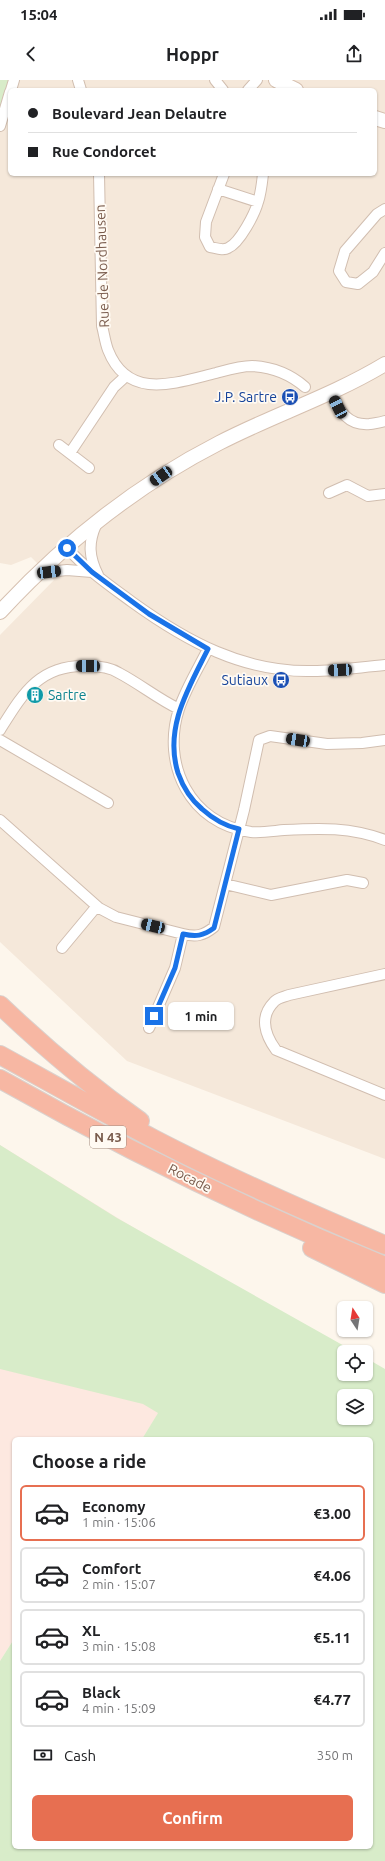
<!DOCTYPE html>
<html lang="en">
<head>
<meta charset="utf-8">
<style>
	:root { --surface:#fff; --page:#f2f2f2; --text:#202124; --muted:#757577; --line:#e0e0e0; --accent:#e76f51 }
	body { margin:0; font-family:Ubuntu,sans-serif; background:var(--page); color:var(--text); height:100vh; display:flex; flex-direction:column; font-size:15px; white-space:nowrap }
	* { box-sizing:border-box; margin:0 }
	p { font-size:13px; color:var(--muted) }
	.icon { flex:none; width:22px; height:22px; fill:none; stroke:currentColor; stroke-width:2; stroke-linecap:round; stroke-linejoin:round }
	.map { position:relative; flex:1; overflow:hidden }
	.details { position:absolute; left:12px; top:1357px; width:361px; height:412px; display:flex; flex-direction:column; background:var(--surface); border-radius:6px; box-shadow:0 1px 3px #0004 }
	.details>* { flex:none }
	.guide { position:absolute; left:8px; top:8px; width:369px; height:88px; border-radius:6px; box-shadow:0 1px 3px #0004; display:grid; align-content:center; height:88px; padding:0 20px; background:var(--surface) }
	.needle { width:26px; rotate:348deg }
	.fabs { position:absolute; left:337px; top:1221px; display:grid; gap:8px }
	.fabs a { display:grid; place-items:center; width:36px; height:36px; border-radius:6px; background:var(--surface); box-shadow:0 1px 3px #0004; font-size:20px }
	.end { position:absolute; width:18px; height:18px; margin:-9px; border:5px solid #1a73e8; background:#fff; box-shadow:0 0 0 2px #fff }
	.from { border-radius:50% }
	.bubble { position:absolute; height:28px; border-radius:6px; background:var(--surface); box-shadow:0 1px 3px #0004; font-size:13px; font-weight:700; line-height:28px; text-align:center }
	.car { position:absolute; width:12px; height:24px; margin:-12px -6px; border-radius:5px; box-shadow:0 0 3px 1px #0007; background:linear-gradient(#222 24%,#8ab4d8 0 40%,#222 0 76%,#8ab4d8 0 86%,#222 0) }
	.guide b { display:flex; align-items:center; gap:14px; height:38px; font-size:15px }
	.guide b+b { border-top:1px solid var(--line) }
	.guide i { width:10px; height:10px; background:var(--text) }
	ul { padding:0; list-style:none }
	li { display:flex; align-items:center; gap:12px; height:56px; margin:0 8px 6px; padding:0 12px; border:2px solid var(--line); border-radius:6px }
	li div { flex:1 }
	li b { display:block; font-size:15px }
	li em { font-style:normal; font-weight:700 }
	li.selected { border-color:var(--accent) }
	li>.icon { width:36px; height:36px; stroke-width:1.5 }
	h2 { padding:0 20px; font-size:18px; line-height:48px }
	.pay { display:flex; align-items:center; gap:10px; height:44px; padding:0 20px; font-size:15px }
	.pay p { margin-inline-start:auto }
	.primary-button { display:flex; gap:8px; margin-top:auto; padding:8px 20px }
	.primary-button a { flex:1; height:46px; border-radius:6px; background:var(--accent); color:#fff; font-size:16px; font-weight:700; line-height:46px; text-align:center }
	.status { display:flex; justify-content:space-between; align-items:center; height:28px; padding:0 20px; background:var(--surface); direction:ltr }
	.status svg { height:11px; fill:currentColor }
	header { display:flex; justify-content:space-between; align-items:center; height:52px; padding:0 20px; background:var(--surface); font-size:18px; font-weight:700 }
	.map>svg:first-child { display:block }
	.residential { fill:#f5e8da; fill-rule:evenodd }
	.commercial { fill:#fde8e0 }
	.green { fill:#d8ecc9; fill-rule:evenodd }
	.lines { fill:none; stroke-linecap:round; stroke-linejoin:round }
	.street-casing { stroke:#d1beb0; stroke-width:12 }
	.secondary-casing { stroke:#d6c0b0; stroke-width:16 }
	.highway-casing { stroke:#dad1cd; stroke-width:20 }
	.street { stroke:#fff; stroke-width:10 }
	.secondary { stroke:#fff; stroke-width:14 }
	.highway { stroke:#f7b7a3; stroke-width:18 }
	.route { stroke:#1a73e8; stroke-width:5 }
	.labels { text-anchor:middle; dominant-baseline:central; stroke-width:3.5; stroke-linejoin:round; paint-order:stroke }
	.shield { fill:#fffaf3; stroke:#a28b7f; stroke-width:1 }
	.shield-label { font-size:13px; font-weight:bold; fill:#7a5c4d }
	.street-label { font-size:14px; fill:#7a5c4d; stroke:#fffaf3 }
	.transit-label { font-size:14px; fill:#164399; stroke:#fffaf3; text-anchor:end }
	.culture-label { font-size:14px; fill:#0d838f; stroke:#fffaf3; text-anchor:start }
</style>
</head>
<body>
<div class="status"><b>15:04</b><svg viewBox="0 0 49 12"><path d="M0 12V9h3v3zM5 12V6h3v6zM10 12V3h3v9zM15 12V0h3v12zM26 1h20v11H26zM47 4h2v5h-2z"/></svg></div>
<header><svg class="icon" aria-label="back" viewBox="0 0 24 24"><path d="M15 5l-7 7 7 7"/></svg>Hoppr<svg class="icon" aria-label="share" viewBox="0 0 24 24"><path d="M12 15V3M7 8l5-5 5 5M5 13v7h14v-7"/></svg></header>
<div class="map">
<svg width="385" height="1781" viewBox="0 0 385 1781">
	<rect width="100%" height="100%" fill="#fdf6ec"/>
	<path class="residential" d="M9 0H385V1079L127 981 0 862V555L54 500 31 477 11 485 0 483V28ZM10 10H375V94H10Z"/>
	<path class="commercial" d="M0 1065 121 1140 344 1272V1294H366L385 1289 344 1316 325 1359H205L159 1332 142 1359H14V1559L0 1581Z"/>
	<path class="green" d="M0 0H9L0 28Z
		M0 1065 117 1138 355 1272H344V1294H366V1278L385 1289V1781H0V1581L14 1559V1767H371V1359H142L158 1333 143 1324 0 1289ZM344 1316H366V1338H344Z"/>
	<g class="lines">
		<g class="street-casing">
			<path id="street" d="M78 0 81 10
				M215 0 223 10
				M11 10 14 0
				M248 10 257 0
				M0 46 10 12
				M99 94 102 246C104 253 105 262 108 270 128 321 175 303 216 293 227 290 240 286 252 286 272 287 290 294 305 307
				M224 94 206 142 205 157 210 167C216 168 223 171 228 168 240 163 255 133 258 122 261 113 262 103 263 94
				M218 109 258 122
				M385 129 377 134 345 171 339 191 346 202 358 204 373 192 385 173
				M332 313C339 331 348 346 370 344 375 343 380 343 385 341
				M59 365 89 388
				M70 373 114 307 126 296
				M329 413 347 405 368 416 385 414
				M96 445C88 463 89 477 98 495
				M67 468C86 489 109 505 132 522 186 561 244 593 313 591 337 591 361 587 385 585
				M39 493 67 490 92 492
				M208 569C198 589 186 608 179 629 161 684 190 744 251 752 261 753 273 751 284 750 320 748 351 747 385 760
				M0 650C22 615 39 584 87 586 98 586 110 587 119 593 140 604 158 619 179 629
				M0 660 108 723
				M0 740 99 828 116 837 183 854C196 857 203 856 214 847L244 730 259 660 270 656 327 664 362 663 385 660
				M225 804 271 815 347 800 363 803
				M62 868 97 826
				M385 894 289 915C284 917 277 918 274 922 259 937 265 955 276 970L385 1015
				M149 948 175 888 183 854"/>
		</g>
		<g class="secondary-casing">
			<path id="secondary" d="M276 0 296 10
				M375 38 385 41
				M0 532C62 465 137 405 219 363 273 335 332 316 385 284"/>
		</g>
		<g class="highway-casing">
			<path id="highway" d="M0 925C44 967 90 1006 140 1041
				M0 975C51 1003 102 1032 154 1059 229 1098 307 1132 385 1165
				M0 999C124 1069 253 1132 385 1186
				M312 1168 385 1204"/>
		</g>
		<use href="#street" class="street"/>
		<use href="#secondary" class="secondary"/>
		<use href="#highway" class="highway"/>
	</g>
	<g class="lines">
		<path class="route" d="M67 468 92 492 149 534 208 569C188 609 164 648 178 693 183 707 190 719 202 729 212 738 225 746 239 749L214 848C203 856 196 857 183 854L175 888 154 936"/>
	</g>
	<defs>
		<g id="bus-disc" transform="scale(0.9)"><circle r="9.5" fill="#1a4fb4" stroke="#fffaf3"/><path d="M-5-6H5V4H4V6H2V4H-2V6H-4V4H-5ZM-3.5-4V0h7V-4ZM-3.5 1.2v1.5H-2V1.2ZM2 1.2v1.5H3.5V1.2Z" fill="#fff"/></g>
		<g id="building-disc" transform="scale(0.9)"><circle r="9.5" fill="#0f9aa8" stroke="#fffaf3"/><path d="M-4-6H4V6H1V3H-1V6H-4ZM-2.5-4.3h1.7v1.8h-1.7ZM.8-4.3h1.7v1.8H.8ZM-2.5-1h1.7V.8h-1.7ZM.8-1h1.7V.8H.8Z" fill="#fff"/></g>
	</defs>
	<g fill-rule="evenodd">
		<use href="#bus-disc" x="290" y="317"/>
		<use href="#bus-disc" x="281" y="600"/>
		<use href="#building-disc" x="35" y="615"/>
	</g>
	<g class="labels">
		<rect class="shield" x="90" y="1046" width="36" height="22" rx="3"/>
		<g class="shield-label">
			<text x="108" y="1057">N 43</text>
		</g>
		<g class="street-label">
			<text transform="translate(102 186) rotate(-92)">Rue de Nordhausen</text>
			<text transform="translate(190 1098) rotate(27)">Rocade</text>
		</g>
		<g class="transit-label">
			<text x="277" y="317">J.P. Sartre</text>
			<text x="268" y="600">Sutiaux</text>
		</g>
		<g class="culture-label">
			<text x="48" y="615">Sartre</text>
		</g>
	</g>
</svg>
<div class="fabs">
<a><svg class="needle" viewBox="-14 -14 28 28"><path d="M0-13l5 13h-10z" fill="#e53935"/><path d="M0 13l5-13h-10z" fill="#757577"/></svg></a>
<a><svg class="icon" aria-label="locate" viewBox="0 0 24 24"><circle cx="12" cy="12" r="6"/><path d="M12 2v4M12 18v4M2 12h4M18 12h4"/></svg></a>
<a><svg class="icon" aria-label="layers" viewBox="0 0 24 24"><path d="M12 4l9 5-9 5-9-5zM3 14l9 5 9-5"/></svg></a>
</div>
<i class="end from" style="left:67px;top:468px"></i>
<i class="end" style="left:154px;top:936px"></i>
<div class="bubble" style="left:168px;top:922px;width:66px">1 min</div>
<i class="car" style="left:338px;top:327px;rotate:333deg"></i>
<i class="car" style="left:161px;top:396px;rotate:235deg"></i>
<i class="car" style="left:49px;top:492px;rotate:83deg"></i>
<i class="car" style="left:88px;top:586px;rotate:271deg"></i>
<i class="car" style="left:340px;top:590px;rotate:267deg"></i>
<i class="car" style="left:298px;top:660px;rotate:279deg"></i>
<i class="car" style="left:153px;top:846px;rotate:283deg"></i>
<div class="guide">
<b><i class="from"></i>Boulevard Jean Delautre</b>
<b><i></i>Rue Condorcet</b>
</div>
<section class="details">
<h2>Choose a ride</h2>
<ul>
<li class="selected"><svg class="icon" aria-label="car" viewBox="0 0 24 24"><path d="M5 17H2v-5l4-1 3-4h7l3 4 3 1v5h-3M9 17h6M6 11h13"/><circle cx="7" cy="17" r="2"/><circle cx="17" cy="17" r="2"/></svg><div><b>Economy</b><p>1 min · 15:06</p></div><em>€3.00</em></li>
<li><svg class="icon" aria-label="car" viewBox="0 0 24 24"><path d="M5 17H2v-5l4-1 3-4h7l3 4 3 1v5h-3M9 17h6M6 11h13"/><circle cx="7" cy="17" r="2"/><circle cx="17" cy="17" r="2"/></svg><div><b>Comfort</b><p>2 min · 15:07</p></div><em>€4.06</em></li>
<li><svg class="icon" aria-label="car" viewBox="0 0 24 24"><path d="M5 17H2v-5l4-1 3-4h7l3 4 3 1v5h-3M9 17h6M6 11h13"/><circle cx="7" cy="17" r="2"/><circle cx="17" cy="17" r="2"/></svg><div><b>XL</b><p>3 min · 15:08</p></div><em>€5.11</em></li>
<li><svg class="icon" aria-label="car" viewBox="0 0 24 24"><path d="M5 17H2v-5l4-1 3-4h7l3 4 3 1v5h-3M9 17h6M6 11h13"/><circle cx="7" cy="17" r="2"/><circle cx="17" cy="17" r="2"/></svg><div><b>Black</b><p>4 min · 15:09</p></div><em>€4.77</em></li>
</ul>
<div class="pay"><svg class="icon" aria-label="cash" viewBox="0 0 24 24"><path d="M3 7h18v10H3z"/><circle cx="12" cy="12" r="2"/></svg>Cash<p>350 m</p></div>
<div class="primary-button"><a>Confirm</a></div>
</section>
</div>
</body>
</html>
